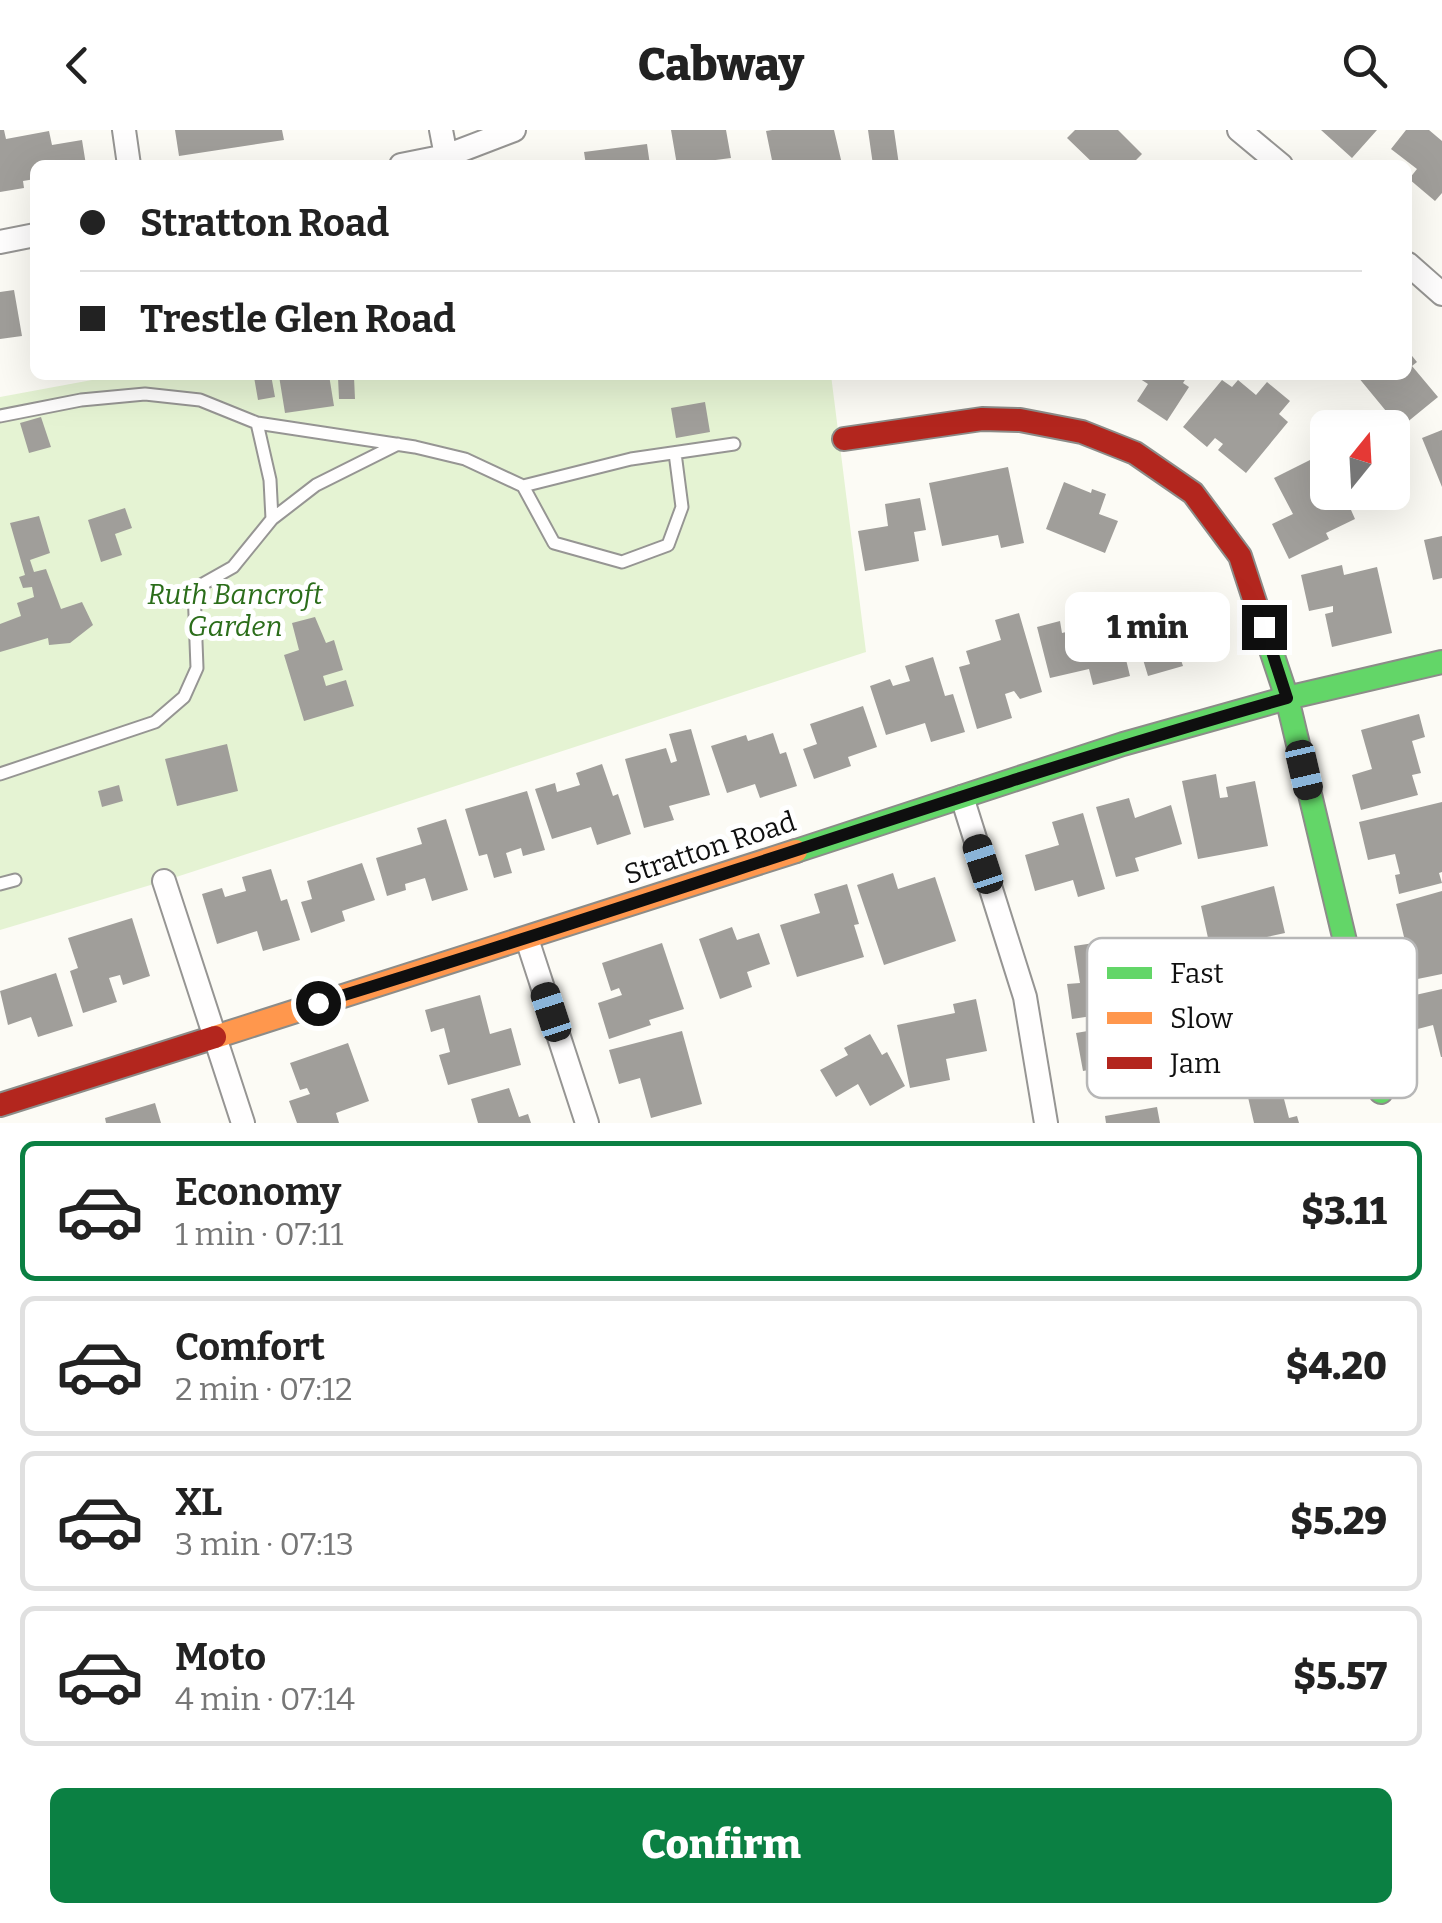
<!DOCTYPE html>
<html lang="en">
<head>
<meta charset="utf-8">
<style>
	:root { --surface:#fff; --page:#f2f2f2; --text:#222; --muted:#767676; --line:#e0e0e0; --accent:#0b8043 }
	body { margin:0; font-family:Bitter,serif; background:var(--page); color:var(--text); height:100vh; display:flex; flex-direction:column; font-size:38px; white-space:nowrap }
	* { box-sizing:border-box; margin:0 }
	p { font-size:32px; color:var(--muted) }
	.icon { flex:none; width:55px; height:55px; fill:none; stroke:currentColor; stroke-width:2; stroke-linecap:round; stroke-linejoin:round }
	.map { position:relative; height:993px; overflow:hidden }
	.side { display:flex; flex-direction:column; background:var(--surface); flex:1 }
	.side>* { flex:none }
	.guide { position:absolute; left:30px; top:30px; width:1382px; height:220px; border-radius:15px; box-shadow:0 10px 40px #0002; display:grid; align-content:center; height:220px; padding:0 50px; background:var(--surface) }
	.needle { width:65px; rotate:18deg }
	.controls { position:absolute; left:1310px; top:280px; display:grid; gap:20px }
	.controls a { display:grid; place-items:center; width:100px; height:100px; border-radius:15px; background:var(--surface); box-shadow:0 10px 40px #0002; font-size:50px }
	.end { position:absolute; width:45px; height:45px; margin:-22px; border:12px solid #0f0f0f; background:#fff; box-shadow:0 0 0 5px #fff }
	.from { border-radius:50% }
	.bubble { position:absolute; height:70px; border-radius:15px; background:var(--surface); box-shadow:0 10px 40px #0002; font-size:32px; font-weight:800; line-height:70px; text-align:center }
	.car { position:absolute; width:30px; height:60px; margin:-30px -15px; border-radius:12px; box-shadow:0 0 8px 2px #0007; background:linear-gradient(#222 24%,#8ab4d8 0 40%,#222 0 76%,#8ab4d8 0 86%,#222 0) }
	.guide b { display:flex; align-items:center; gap:35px; height:95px; font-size:38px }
	.guide b+b { border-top:2px solid var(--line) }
	.guide i { width:25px; height:25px; background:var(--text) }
	ul { padding:18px 0 0; list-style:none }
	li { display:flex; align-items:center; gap:30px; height:140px; margin:0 20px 15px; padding:0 30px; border:5px solid var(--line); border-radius:15px }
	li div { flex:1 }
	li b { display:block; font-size:38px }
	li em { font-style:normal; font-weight:800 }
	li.selected { border-color:var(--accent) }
	li>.icon { width:90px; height:90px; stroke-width:1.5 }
	.primary-button { display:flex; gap:20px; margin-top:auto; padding:20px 50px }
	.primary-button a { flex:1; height:115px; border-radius:15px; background:var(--accent); color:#fff; font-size:40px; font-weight:800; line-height:115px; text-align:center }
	header { display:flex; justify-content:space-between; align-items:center; height:130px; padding:0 50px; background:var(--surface); font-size:45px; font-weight:800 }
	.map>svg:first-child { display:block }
	.green { fill:#e5f3d3 }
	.building { fill:#a09e9a }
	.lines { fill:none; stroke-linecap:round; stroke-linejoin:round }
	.lane-casing { stroke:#969593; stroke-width:15 }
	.street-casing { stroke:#969593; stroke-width:26 }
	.fast-casing { stroke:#8c8c89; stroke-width:26 }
	.slow-casing { stroke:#8c8c89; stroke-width:26 }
	.jam-casing { stroke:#8c8c89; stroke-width:26 }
	.lane { stroke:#fffefe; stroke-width:11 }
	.street { stroke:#fffefe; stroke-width:22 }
	.fast { stroke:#63d668; stroke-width:22 }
	.slow { stroke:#ff974d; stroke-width:22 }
	.jam { stroke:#b3261e; stroke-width:22 }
	.route { stroke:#0f0f0f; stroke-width:12 }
	.labels { text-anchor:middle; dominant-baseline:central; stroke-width:10; stroke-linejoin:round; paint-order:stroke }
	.park-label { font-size:28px; font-style:italic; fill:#2b6d1a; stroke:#fff }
	.street-label { font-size:28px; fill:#0f0f0f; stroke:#fff }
	.key { fill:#fff; stroke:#b7b7b7; stroke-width:2.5 }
	.key-label { font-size:28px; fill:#0f0f0f }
</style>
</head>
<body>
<header><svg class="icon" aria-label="back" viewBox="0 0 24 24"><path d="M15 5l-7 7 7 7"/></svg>Cabway<svg class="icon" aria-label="search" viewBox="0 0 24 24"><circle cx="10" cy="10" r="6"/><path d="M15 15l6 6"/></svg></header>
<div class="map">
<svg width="1442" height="993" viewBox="0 0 1442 993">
	<rect width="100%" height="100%" fill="#fcfbf5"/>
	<path class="green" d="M119 245H831L866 522 164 751 0 800V267Z"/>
	<path class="building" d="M0 0H4L6 9 49 1 52 15 82 10 86 35H35V49L23 51 24 58 0 62Z
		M175 0H282L284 10 179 26Z
		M671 0H726L731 28 677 35Z
		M772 0H834L842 34 773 35 766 1Z
		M868 0H894L899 35H873Z
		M1075 0H1118L1142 24 1131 35H1095L1067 8Z
		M1321 0H1377L1352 28Z
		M1406 0H1429L1442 11V63L1435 71 1409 49 1417 39 1391 19Z
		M647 14 650 35H586L584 22Z
		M14 160 22 206 0 209V162Z
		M1408 221 1417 232 1412 236 1438 267 1400 298 1358 247 1408 245Z
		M271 245 275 267 258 270 254 247Z
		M329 245 334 276 285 283 279 246Z
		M1134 245H1188L1183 253 1189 257 1167 291 1137 271 1148 254Z
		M338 247H354L355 269H339Z
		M1222 250 1232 257 1238 250 1256 265 1267 252 1290 271 1279 284 1288 292 1246 343 1218 320 1223 314 1215 308 1207 317 1183 297Z
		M705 272 710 302 676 308 671 278Z
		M41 287 51 317 29 323 20 293Z
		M1442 300V357L1422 308Z
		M1322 324 1328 344 1320 347 1331 371 1344 364 1355 389 1326 403 1329 409 1289 429 1272 394 1293 384 1274 348Z
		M1008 337 1024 413 1001 418 998 405 942 416 929 353Z
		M1064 352 1091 363 1092 359 1106 364 1099 384 1118 391 1105 423 1046 399Z
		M920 368 926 400 914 402 919 431 865 441 858 401 888 396 885 374Z
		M125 378 132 398 115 404 122 425 101 432 88 390Z
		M39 386 50 423 30 430 34 442 46 439 61 479 82 472 93 495 70 513 49 515 48 508 0 522V494L21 486 17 473 34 467 32 457 23 458 19 447 25 445 10 393Z
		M1442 406V448L1433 450 1424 410Z
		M1342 435 1344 445 1377 437 1392 503 1332 517 1325 484 1333 482V476L1309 481 1301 445Z
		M1154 472 1159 487 1206 473 1217 509 1178 521 1183 536 1148 546 1128 480Z
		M1106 477 1114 510 1121 509 1130 546 1093 555 1089 539 1050 548 1037 497 1060 491 1062 503 1083 498 1080 484Z
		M1019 483 1042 562 1020 569 1014 561 1005 564 1012 588 977 599 959 537 970 534 966 521 1001 510 995 490Z
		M315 487 326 513 334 510 343 540 323 546 326 556 346 550 354 576 304 591 284 525 299 520 292 493Z
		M933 527 945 566 953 564 965 602 931 612 925 593 886 605 870 556 890 549 893 556 910 551 905 536Z
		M863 576 877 617 848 627 851 636 814 649 803 619 817 614 810 594Z
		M1419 584 1425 607 1412 611 1421 643 1412 645 1418 665 1361 680 1352 645 1372 639 1361 600Z
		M691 599 710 665 669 676 674 690 644 698 625 629 666 618 671 633 677 631 669 604Z
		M773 603 780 624 786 622 797 656 760 668 755 654 727 663 711 616 746 605 748 611Z
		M227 614 238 661 177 676 165 629Z
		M602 634 613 666 618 664 631 704 597 715 591 697 552 709 535 659 555 653 557 662 580 655 576 643Z
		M1216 644 1220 668 1228 667 1226 657 1255 651 1268 716 1198 729 1182 651Z
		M119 655 123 671 102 677 98 661Z
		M527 661 545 720 523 726 521 718 506 723 512 743 494 748 487 724 479 726 465 679Z
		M1129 668 1135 688 1171 675 1182 714 1135 728 1139 741 1116 747 1096 677Z
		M1442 672V742L1439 743 1442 753 1399 764 1395 745 1400 744 1395 724 1368 730 1359 692Z
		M1083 683 1105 759 1078 767 1073 750 1035 761 1025 725 1059 715 1052 692Z
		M446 689 468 760 432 771 425 748 405 754 406 760 387 766 376 728 422 714 417 698Z
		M362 733 375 770 342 781 345 791 311 803 301 772 312 769 307 751Z
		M271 739 281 771 287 769 300 810 263 821 257 801 217 814 202 764 222 758 225 767 246 761 242 747Z
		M893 743 898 759 935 747 956 811 884 835 857 755Z
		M847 754 859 794 854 795 864 827 797 847 780 795 820 783 814 764Z
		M1274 756 1285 803 1267 807 1274 836 1217 849 1201 776Z
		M1442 761V844L1398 853 1388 816 1405 811 1396 774Z
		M132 788 150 846 123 855 120 845 109 848 117 872 83 883 70 841 78 838 68 808Z
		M732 797 737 810 759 803 770 834 747 842 752 857 720 869 699 809Z
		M1134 807 1143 869 1111 874 1112 883 1072 889 1067 854 1080 853 1074 816Z
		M662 813 684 879 649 890 651 895 609 909 598 873 622 865 619 858 611 861 602 833Z
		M56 843 73 896 38 907 31 887 8 895 0 861Z
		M1442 859V927H1441L1433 895 1410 901 1402 868Z
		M480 865 490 904 511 898 521 935 448 955 439 925 450 922 444 898 431 902 425 880Z
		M976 869 987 921 946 929 950 950 910 958 897 895 955 883 953 874Z
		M1111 897 1112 903 1131 900 1142 962 1105 969 1099 938 1083 941 1076 903Z
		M682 901 702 974 651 988 640 948 619 954 609 920Z
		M870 904 882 925 887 922 905 956 870 976 858 954 836 967 820 940 848 925 844 918Z
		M348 913 369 971 336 983 339 993H297L289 971 310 964 307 958 300 960 290 933Z
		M1300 927 1308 963 1284 969 1289 988 1297 986 1299 993H1254L1247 963 1228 967 1223 945Z
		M509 958 519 987 528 984 531 993H478L471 969Z
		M155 973 161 993H106L105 988Z
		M1157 977 1160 993H1106L1105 986Z"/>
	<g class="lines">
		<g class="lane-casing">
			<path id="lane" d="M0 286 81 270 145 264 200 270 257 293 415 317 465 329 523 356 631 329 734 314
				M523 356 554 413 622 432 668 415 682 377 675 323
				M272 389 316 355 398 314
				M0 644 155 592 184 567 197 538 194 459 233 437 272 389 270 350 257 293
				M0 754 15 750"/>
		</g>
		<g class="street-casing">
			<path id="street" d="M124 0 129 35
				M441 0 446 26
				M1239 0 1281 35
				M401 35 446 26 514 0
				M0 112 35 105
				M1408 134 1442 164
				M962 667 1025 867 1046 993
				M164 751 243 993
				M527 809 587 993"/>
		</g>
		<g class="fast-casing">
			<path id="fast" d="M1258 481 1287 568 1381 962
				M796 721 1123 614 1287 568 1442 532"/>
		</g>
		<g class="slow-casing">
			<path id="slow" d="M215 907 796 721"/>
		</g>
		<g class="jam-casing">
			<path id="jam" d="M844 309 982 289 1020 290 1082 302 1135 323 1193 363 1240 426 1258 481
				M0 975 215 907"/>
		</g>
		<use href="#lane" class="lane"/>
		<use href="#street" class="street"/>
		<use href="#fast" class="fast"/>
		<use href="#slow" class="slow"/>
		<use href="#jam" class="jam"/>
	</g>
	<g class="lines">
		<path class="route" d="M318 873C643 775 961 660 1287 568L1264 497"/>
	</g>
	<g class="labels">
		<g class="park-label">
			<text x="235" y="464">Ruth Bancroft<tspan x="235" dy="32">Garden</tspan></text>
		</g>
		<g class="street-label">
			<text transform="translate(710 718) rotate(-18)">Stratton Road</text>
		</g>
	</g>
	<rect x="1087" y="808" width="330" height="160" rx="15" class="key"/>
	<rect x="1107" y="837" width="45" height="12" fill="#63d668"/>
	<rect x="1107" y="882" width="45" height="12" fill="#ff974d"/>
	<rect x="1107" y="927" width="45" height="12" fill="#b3261e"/>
	<g class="key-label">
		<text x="1170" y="853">Fast</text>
		<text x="1170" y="898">Slow</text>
		<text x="1170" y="943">Jam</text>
	</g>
</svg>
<div class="controls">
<a><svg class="needle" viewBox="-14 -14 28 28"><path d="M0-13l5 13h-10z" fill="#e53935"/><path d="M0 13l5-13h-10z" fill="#767676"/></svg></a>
</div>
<i class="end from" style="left:318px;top:873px"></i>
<i class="end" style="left:1264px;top:497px"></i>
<div class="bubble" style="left:1065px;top:462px;width:165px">1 min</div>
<i class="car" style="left:1304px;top:640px;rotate:167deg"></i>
<i class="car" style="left:983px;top:734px;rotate:342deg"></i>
<i class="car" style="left:551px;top:882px;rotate:342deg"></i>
<div class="guide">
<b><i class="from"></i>Stratton Road</b>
<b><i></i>Trestle Glen Road</b>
</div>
</div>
<section class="side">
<ul>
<li class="selected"><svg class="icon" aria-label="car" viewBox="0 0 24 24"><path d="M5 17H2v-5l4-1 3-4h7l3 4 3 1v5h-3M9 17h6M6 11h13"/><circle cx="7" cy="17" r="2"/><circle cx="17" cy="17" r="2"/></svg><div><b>Economy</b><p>1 min · 07:11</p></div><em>$3.11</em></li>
<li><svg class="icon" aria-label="car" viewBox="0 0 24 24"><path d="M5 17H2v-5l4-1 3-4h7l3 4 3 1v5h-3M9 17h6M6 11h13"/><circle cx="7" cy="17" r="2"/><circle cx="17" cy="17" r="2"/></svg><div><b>Comfort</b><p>2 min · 07:12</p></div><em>$4.20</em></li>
<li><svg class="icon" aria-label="car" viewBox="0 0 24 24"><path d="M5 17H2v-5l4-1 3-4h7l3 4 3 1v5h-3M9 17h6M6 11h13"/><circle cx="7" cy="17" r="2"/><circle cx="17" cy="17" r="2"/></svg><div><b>XL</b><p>3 min · 07:13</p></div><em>$5.29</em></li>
<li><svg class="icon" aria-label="car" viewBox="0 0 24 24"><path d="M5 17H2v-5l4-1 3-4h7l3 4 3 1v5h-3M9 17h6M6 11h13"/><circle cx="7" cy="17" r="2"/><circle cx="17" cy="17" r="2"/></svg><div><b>Moto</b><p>4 min · 07:14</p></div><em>$5.57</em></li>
</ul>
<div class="primary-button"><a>Confirm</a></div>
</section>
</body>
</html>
